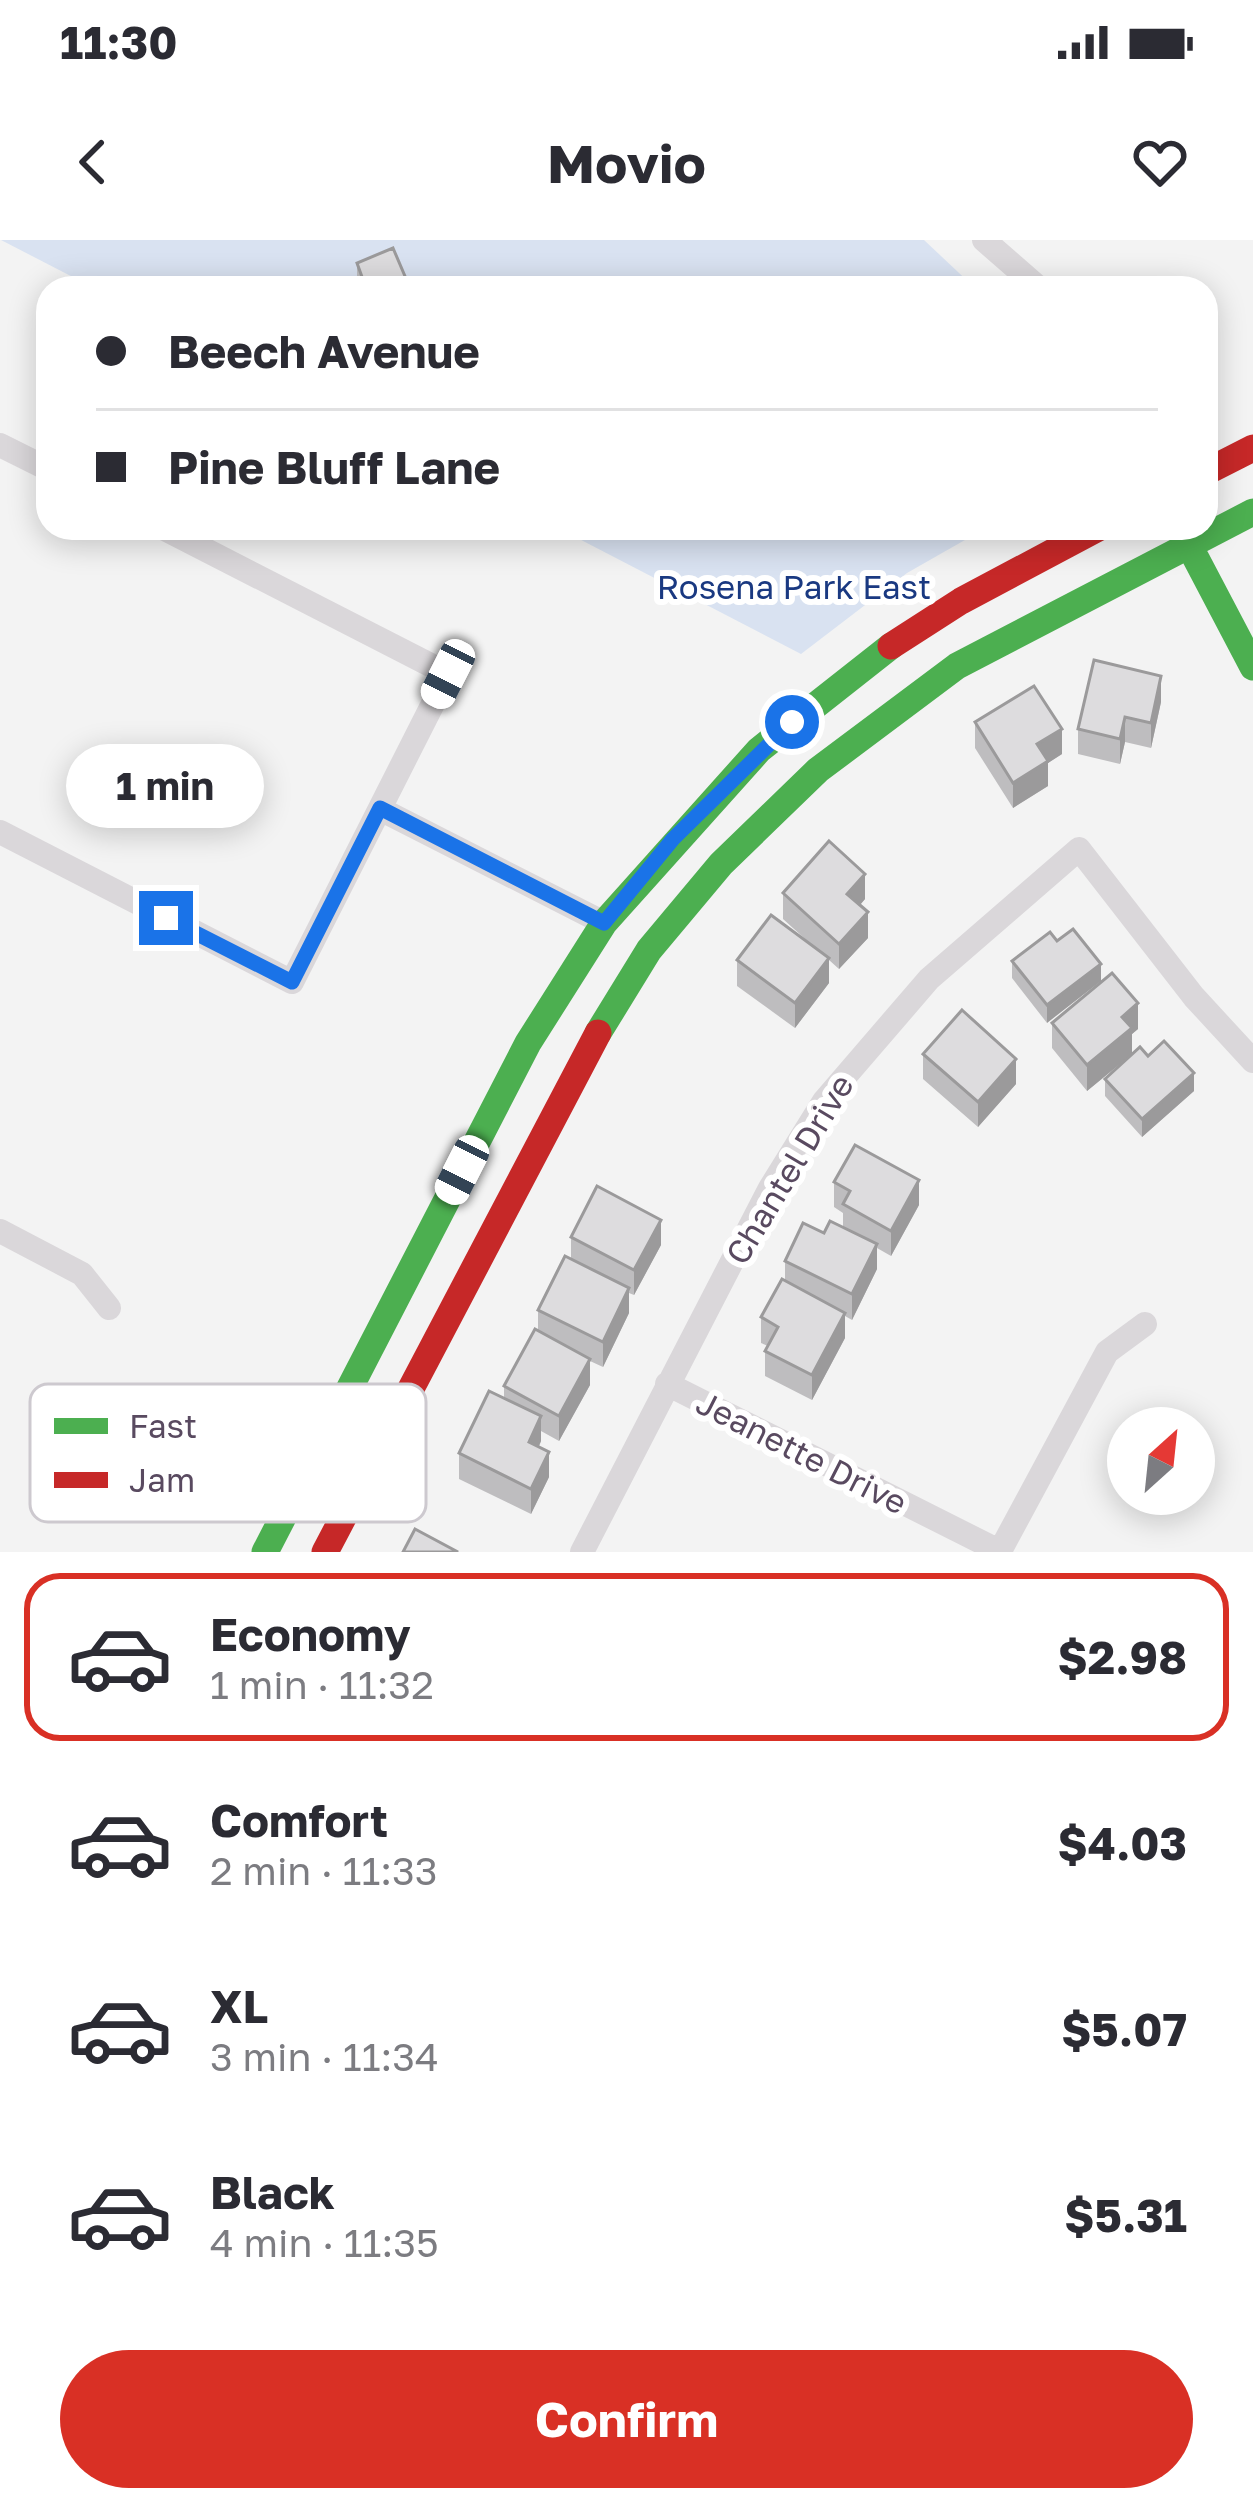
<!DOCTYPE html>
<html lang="en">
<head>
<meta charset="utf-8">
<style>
	:root { --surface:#fff; --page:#f7f7f7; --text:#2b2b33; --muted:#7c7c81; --line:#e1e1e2; --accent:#d93025 }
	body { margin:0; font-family:"Golos Text",sans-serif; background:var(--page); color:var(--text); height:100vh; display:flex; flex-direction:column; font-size:45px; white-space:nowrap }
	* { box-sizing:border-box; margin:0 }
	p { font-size:39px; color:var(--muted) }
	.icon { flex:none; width:66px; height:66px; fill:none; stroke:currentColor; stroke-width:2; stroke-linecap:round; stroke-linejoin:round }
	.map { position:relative; height:1312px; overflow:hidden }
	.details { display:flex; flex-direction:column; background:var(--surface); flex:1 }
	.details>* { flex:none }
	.guide { position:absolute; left:36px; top:36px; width:1182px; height:264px; border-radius:36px; box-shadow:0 6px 30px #0003; display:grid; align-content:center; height:264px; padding:0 60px; background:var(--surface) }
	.needle { width:78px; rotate:27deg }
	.buttons { position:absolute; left:1107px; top:1167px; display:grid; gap:24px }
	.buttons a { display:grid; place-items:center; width:108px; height:108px; border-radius:50%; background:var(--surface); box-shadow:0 6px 30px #0003; font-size:60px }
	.end { position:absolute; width:54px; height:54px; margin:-27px; border:15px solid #1a73e8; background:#fff; box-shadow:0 0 0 6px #fff }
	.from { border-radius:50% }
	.bubble { position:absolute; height:84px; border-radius:42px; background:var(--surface); box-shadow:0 6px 30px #0003; font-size:39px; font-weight:700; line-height:84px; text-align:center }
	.car { position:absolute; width:36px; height:72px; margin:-36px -18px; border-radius:15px; box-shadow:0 0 9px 3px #0007; background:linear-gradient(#fff 24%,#345 0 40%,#fff 0 76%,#345 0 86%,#fff 0) }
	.guide b { display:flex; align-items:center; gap:42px; height:114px; font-size:45px }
	.guide b+b { border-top:3px solid var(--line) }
	.guide i { width:30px; height:30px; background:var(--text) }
	ul { padding:21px 0 0; list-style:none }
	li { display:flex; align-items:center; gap:36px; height:168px; margin:0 24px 18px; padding:0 36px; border:6px solid transparent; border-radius:36px }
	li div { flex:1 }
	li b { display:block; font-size:45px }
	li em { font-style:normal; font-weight:700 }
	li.on { border-color:var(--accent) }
	li>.icon { width:108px; height:108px; stroke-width:1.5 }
	.button { display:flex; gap:24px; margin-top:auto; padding:24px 60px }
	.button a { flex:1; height:138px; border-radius:72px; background:var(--accent); color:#fff; font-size:48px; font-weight:700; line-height:138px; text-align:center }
	.status { display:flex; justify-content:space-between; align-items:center; height:84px; padding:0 60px; background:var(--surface); direction:ltr }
	.status svg { height:33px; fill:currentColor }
	header { display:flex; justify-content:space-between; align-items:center; height:156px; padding:0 60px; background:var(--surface); font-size:54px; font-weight:700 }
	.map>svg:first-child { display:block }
	.green { fill:#d9e2f1 }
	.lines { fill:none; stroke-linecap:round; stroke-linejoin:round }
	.street { stroke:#dad7da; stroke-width:24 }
	.fast { stroke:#4caf50; stroke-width:27 }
	.jam { stroke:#c62828; stroke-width:27 }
	.wall { fill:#bebdbf }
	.shaded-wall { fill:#9b9a9b }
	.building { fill:#dddcde; stroke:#9b9a9b; stroke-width:3 }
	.route { stroke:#1a73e8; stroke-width:15 }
	.labels { text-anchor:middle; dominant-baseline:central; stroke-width:12; stroke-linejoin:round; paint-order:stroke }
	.park-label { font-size:33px; fill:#1a3981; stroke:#fff }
	.street-label { font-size:33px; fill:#594a60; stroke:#fff }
	.key { fill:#fff; stroke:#cdc9cf; stroke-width:3 }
	.key-label { font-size:33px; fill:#594a60 }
</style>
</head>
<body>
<div class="status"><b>11:30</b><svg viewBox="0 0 49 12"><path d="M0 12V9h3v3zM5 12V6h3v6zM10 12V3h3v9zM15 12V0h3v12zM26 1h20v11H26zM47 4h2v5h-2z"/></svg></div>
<header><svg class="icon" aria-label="back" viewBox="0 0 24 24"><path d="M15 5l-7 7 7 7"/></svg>Movio<svg class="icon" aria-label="heart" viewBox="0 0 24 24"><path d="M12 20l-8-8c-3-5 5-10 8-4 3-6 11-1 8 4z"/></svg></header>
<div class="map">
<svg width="1253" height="1312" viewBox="0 0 1253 1312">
	<rect width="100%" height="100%" fill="#f3f3f3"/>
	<path class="green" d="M1 0H924L975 48H94Z
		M558 288H986L907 333 801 414Z"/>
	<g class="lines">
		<path class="street" d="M984 0 1039 48
			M0 205 48 229
			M380 569 604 683
			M0 592 292 742 448 434 163 288
			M0 991 82 1034 109 1068
			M667 1144 1001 1312
			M1000 1311 1107 1112 1145 1084
			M582 1312 770 948 824 861 929 739 1079 609 1194 757 1253 821"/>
		<path class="fast" d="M1180 288 1253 427
			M598 793 649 710 721 624 818 530 957 426 1253 272
			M265 1312 528 803 604 683 759 510 891 406"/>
		<path class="jam" d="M1206 232 1253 208
			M891 406 961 361 1098 288
			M325 1312 598 793"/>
	</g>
	<path class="wall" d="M357 23 410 48H360L357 40Z
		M1161 462 1151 508 1125 502 1120 524 1078 514V489Z
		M975 482 1062 514 1048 523V546L1013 568 975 508Z
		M783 653 865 659 860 665 868 698 839 729 829 720V743L795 788 737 746V720L814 707 783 679Z
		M1057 701 1047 783 1012 738V721Z
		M1052 783 1138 789 1132 794V814L1087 851 1052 808Z
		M923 814 1016 844 978 887 923 839Z
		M1148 816 1194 851 1142 897 1105 856V839Z
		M834 942 919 965 891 1016 877 1008V1029L852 1080 845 1076V1098L812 1160 765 1136V1111L768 1106 761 1103V1077L785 1041V1021L824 993 843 988V973L834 967Z
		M571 997 661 1005 634 1055 629 1053V1073L603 1127 590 1121V1145L559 1201 541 1191V1201L539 1207 549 1237 531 1274 459 1239V1213L504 1158V1146L538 1091V1070L571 1019Z"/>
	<path class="shaded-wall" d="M1161 436V462L1151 508V483Z
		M1125 477V502L1120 524V499Z
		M1062 489V514L1048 523V546L1013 568V543L1037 504Z
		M865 634V659L847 680V654Z
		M868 672V698L839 729V704Z
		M829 718V743L795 788V763Z
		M1101 724V741L1047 783V765Z
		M1138 763V789L1132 794V814L1087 851V825L1122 777Z
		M1016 819V844L978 887V862Z
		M1194 833V851L1142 897V879Z
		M919 940V965L891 1016V991Z
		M661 980V1005L634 1055V1030Z
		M877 1004V1029L852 1080V1054Z
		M629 1048V1073L603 1127V1102Z
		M845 1073V1098L812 1160V1135Z
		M590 1119V1145L559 1201V1176Z
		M541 1176V1201L529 1227V1202Z
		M549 1212V1237L531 1274V1249Z"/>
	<path class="building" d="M393 8 410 48H366L357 23Z
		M1094 420 1161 436 1151 483 1125 477 1120 499 1078 489Z
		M1034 446 1062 489 1037 504 1048 521 1013 543 975 482Z
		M829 601 865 634 847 654 868 672 839 704 783 653Z
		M771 675 829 718 795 763 737 720Z
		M1073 689 1101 724 1047 765 1012 721 1050 692 1057 701Z
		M1112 733 1138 763 1122 777 1132 788 1087 825 1052 783Z
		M962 770 1016 819 978 862 923 814Z
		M1164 801 1194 833 1142 879 1105 839 1140 807 1148 816Z
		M855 905 919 940 891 991 843 964 850 951 834 942Z
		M597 946 661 980 634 1030 571 997Z
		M830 981 877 1004 852 1054 785 1021 803 983 824 993Z
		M565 1016 629 1048 603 1102 538 1070Z
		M782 1039 845 1073 812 1135 765 1111 778 1087 761 1077Z
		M535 1089 590 1119 559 1176 504 1146Z
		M489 1151 541 1176 529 1202 549 1212 531 1249 459 1213Z
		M415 1289 458 1312H403Z"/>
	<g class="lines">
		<path class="route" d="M166 678 292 742 380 568 604 683 673 599 792 482"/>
	</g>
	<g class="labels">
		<g class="park-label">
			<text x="794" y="346">Rosena Park East</text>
		</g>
		<g class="street-label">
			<text transform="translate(789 929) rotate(-59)">Chantel Drive</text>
			<text transform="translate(802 1212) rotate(27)">Jeanette Drive</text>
		</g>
	</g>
	<rect x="30" y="1144" width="396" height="138" rx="18" class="key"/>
	<rect x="54" y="1178" width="54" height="16" fill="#4caf50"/>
	<rect x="54" y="1232" width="54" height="16" fill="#c62828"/>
	<g class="key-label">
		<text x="129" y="1198">Fast</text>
		<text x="129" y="1252">Jam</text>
	</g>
</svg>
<div class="buttons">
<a><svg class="needle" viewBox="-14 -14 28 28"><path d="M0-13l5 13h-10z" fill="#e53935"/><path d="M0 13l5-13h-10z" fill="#7c7c81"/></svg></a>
</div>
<i class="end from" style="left:792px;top:482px"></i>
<i class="end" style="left:166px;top:678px"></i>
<div class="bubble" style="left:66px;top:504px;width:198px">1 min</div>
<i class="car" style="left:448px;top:434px;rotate:207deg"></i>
<i class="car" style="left:462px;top:930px;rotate:207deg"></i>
<div class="guide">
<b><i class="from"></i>Beech Avenue</b>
<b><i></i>Pine Bluff Lane</b>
</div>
</div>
<section class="details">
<ul>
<li class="on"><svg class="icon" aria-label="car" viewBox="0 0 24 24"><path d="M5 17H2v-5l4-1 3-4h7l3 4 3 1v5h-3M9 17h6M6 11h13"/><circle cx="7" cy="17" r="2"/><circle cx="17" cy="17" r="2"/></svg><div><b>Economy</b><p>1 min · 11:32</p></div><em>$2.98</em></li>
<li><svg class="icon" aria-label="car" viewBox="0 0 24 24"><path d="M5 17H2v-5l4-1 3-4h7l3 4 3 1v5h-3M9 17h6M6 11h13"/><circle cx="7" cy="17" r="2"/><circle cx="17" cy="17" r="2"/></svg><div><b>Comfort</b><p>2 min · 11:33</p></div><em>$4.03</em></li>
<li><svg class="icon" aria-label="car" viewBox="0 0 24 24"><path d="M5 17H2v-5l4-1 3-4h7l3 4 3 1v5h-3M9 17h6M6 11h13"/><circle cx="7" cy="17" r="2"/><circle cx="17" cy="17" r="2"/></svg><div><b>XL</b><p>3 min · 11:34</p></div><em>$5.07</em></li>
<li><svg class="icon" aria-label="car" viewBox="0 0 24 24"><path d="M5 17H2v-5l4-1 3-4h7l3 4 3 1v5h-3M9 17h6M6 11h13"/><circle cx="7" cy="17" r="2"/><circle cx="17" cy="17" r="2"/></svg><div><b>Black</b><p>4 min · 11:35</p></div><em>$5.31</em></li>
</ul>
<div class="button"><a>Confirm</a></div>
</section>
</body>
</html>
